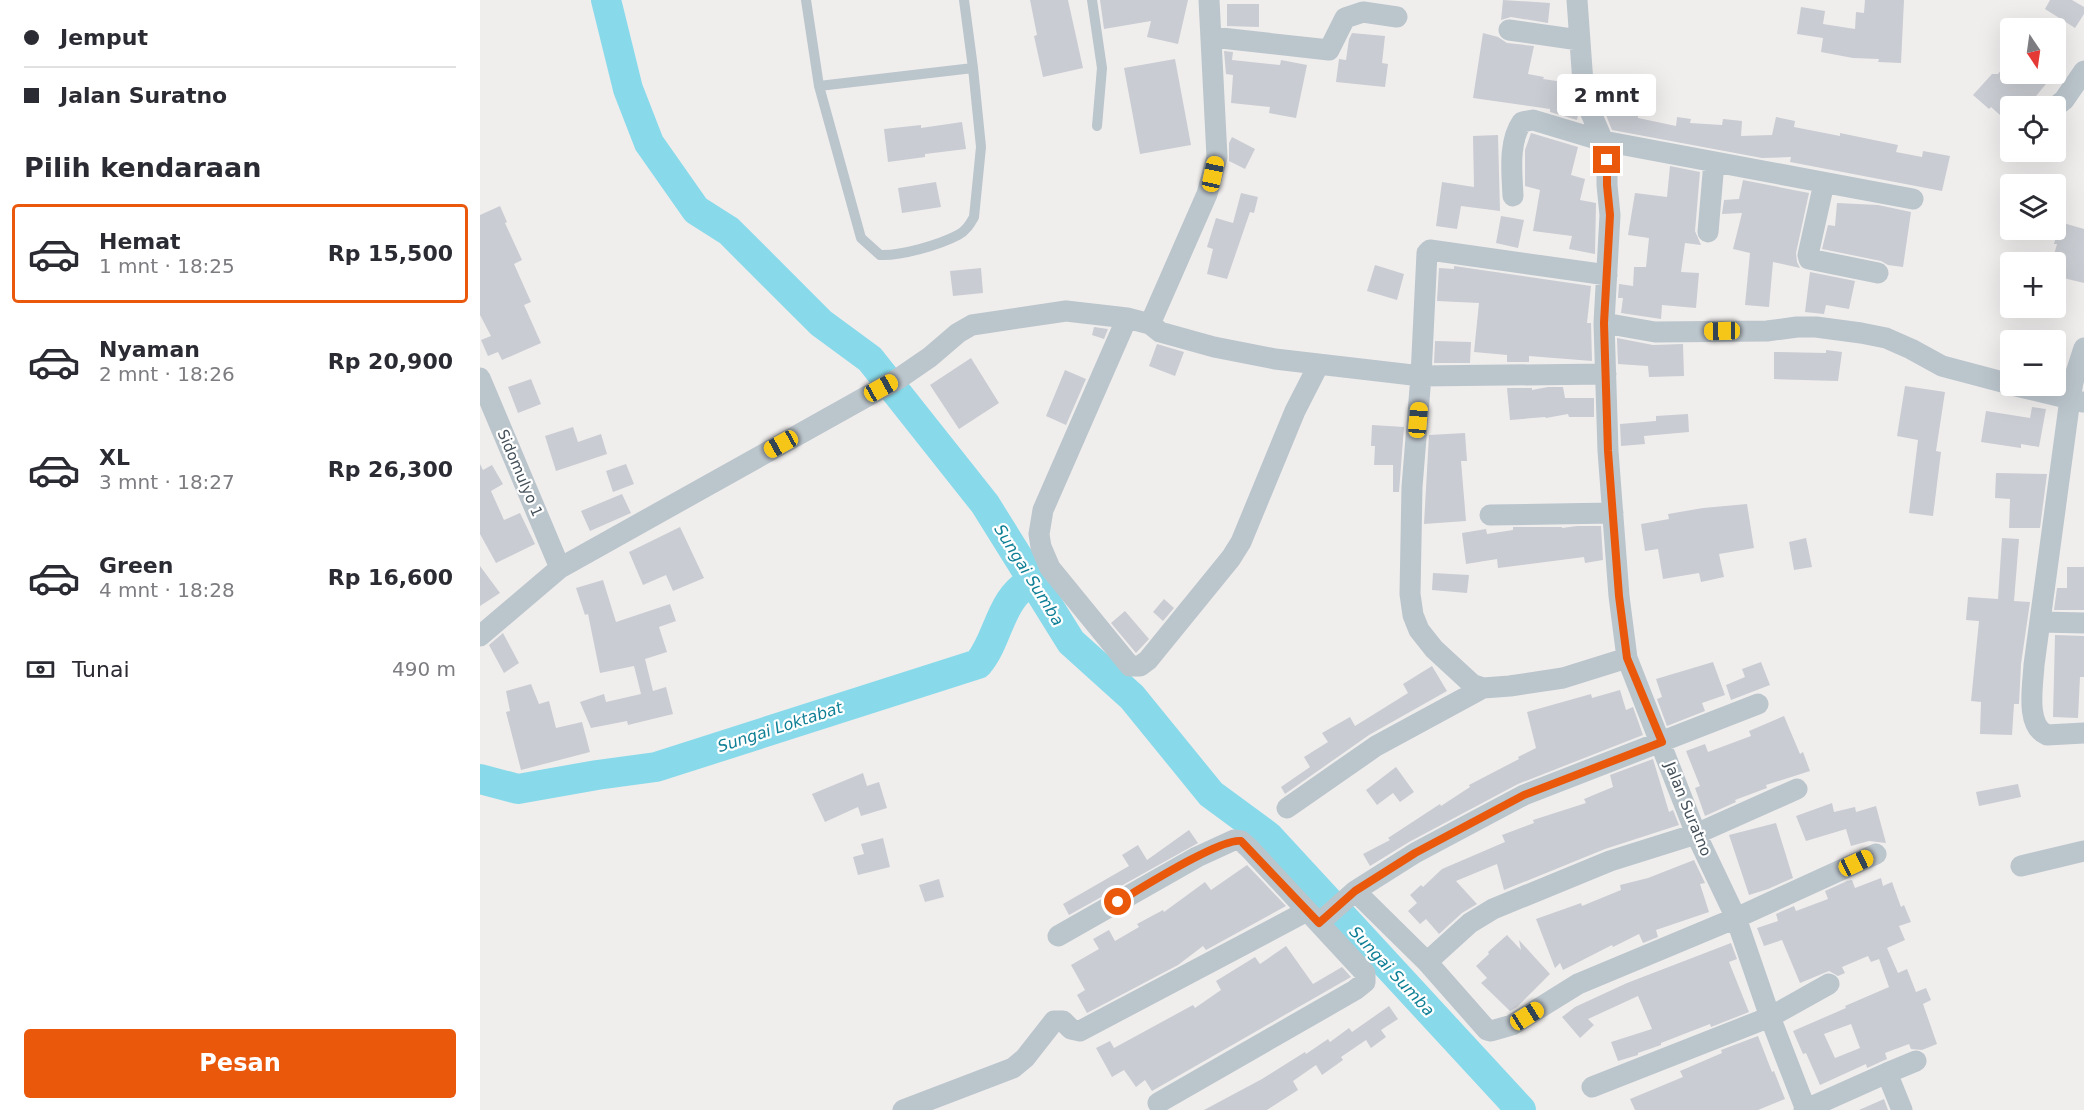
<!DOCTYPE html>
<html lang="id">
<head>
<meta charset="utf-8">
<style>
	:root { --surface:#fff; --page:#f2f2f3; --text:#2b2b33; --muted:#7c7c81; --line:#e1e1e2; --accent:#ea580c }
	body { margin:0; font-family:"DejaVu Sans",sans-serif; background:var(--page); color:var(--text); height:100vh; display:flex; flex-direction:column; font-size:22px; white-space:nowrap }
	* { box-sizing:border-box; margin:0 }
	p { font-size:20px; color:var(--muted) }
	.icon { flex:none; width:33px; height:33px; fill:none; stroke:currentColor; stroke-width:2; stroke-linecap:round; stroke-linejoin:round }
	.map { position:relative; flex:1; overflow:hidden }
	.side { display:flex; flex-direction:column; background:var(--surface); width:480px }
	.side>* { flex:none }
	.banner { display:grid; align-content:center; height:132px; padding:0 24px; background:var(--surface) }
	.needle { width:39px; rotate:167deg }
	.buttons { position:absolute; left:1520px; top:18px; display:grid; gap:12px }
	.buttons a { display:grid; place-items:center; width:66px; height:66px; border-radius:6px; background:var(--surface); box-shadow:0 6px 24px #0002; font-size:30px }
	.end { position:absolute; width:27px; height:27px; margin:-14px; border:8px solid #ea580c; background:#fff; box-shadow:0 0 0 3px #fff }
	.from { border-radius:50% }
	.bubble { position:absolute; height:42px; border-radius:6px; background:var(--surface); box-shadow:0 6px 24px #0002; font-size:20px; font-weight:700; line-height:42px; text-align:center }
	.car { position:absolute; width:18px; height:36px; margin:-18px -9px; border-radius:8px; box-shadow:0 0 4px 2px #0007; background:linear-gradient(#f5c518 24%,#345 0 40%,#f5c518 0 76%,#345 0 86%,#f5c518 0) }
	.banner b { display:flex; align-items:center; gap:21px; height:57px; font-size:22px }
	.banner b+b { border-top:2px solid var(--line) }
	.banner i { width:15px; height:15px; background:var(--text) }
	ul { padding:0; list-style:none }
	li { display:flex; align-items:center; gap:18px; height:99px; margin:0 12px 9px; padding:0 12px; border:3px solid transparent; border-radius:6px }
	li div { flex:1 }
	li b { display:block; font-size:22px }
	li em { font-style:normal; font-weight:700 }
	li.on { border-color:var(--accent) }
	li>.icon { width:54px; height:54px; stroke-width:1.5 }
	h2 { padding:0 24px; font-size:27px; line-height:72px }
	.pay { display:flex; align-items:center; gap:15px; height:66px; padding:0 24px; font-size:22px }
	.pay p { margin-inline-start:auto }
	.primary-button { display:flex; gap:12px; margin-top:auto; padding:12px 24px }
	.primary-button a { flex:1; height:69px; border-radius:6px; background:var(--accent); color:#fff; font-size:24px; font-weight:700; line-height:69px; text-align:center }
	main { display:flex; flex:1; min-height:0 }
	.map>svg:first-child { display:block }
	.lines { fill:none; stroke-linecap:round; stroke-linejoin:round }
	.river { stroke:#88daea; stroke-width:30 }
	.building { fill:#c9ccd2; fill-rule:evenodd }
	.service { stroke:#bbc5cc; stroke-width:10 }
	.minor { stroke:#bbc5cc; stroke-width:21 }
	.route { stroke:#ea580c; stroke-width:8 }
	.labels { text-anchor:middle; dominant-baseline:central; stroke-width:4.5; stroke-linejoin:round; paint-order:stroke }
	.street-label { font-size:15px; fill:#45515a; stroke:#fff }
	.water-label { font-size:16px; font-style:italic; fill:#0e7f95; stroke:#fff }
</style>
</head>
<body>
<main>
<section class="side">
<div class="banner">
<b><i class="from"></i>Jemput</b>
<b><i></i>Jalan Suratno</b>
</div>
<h2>Pilih kendaraan</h2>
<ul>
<li class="on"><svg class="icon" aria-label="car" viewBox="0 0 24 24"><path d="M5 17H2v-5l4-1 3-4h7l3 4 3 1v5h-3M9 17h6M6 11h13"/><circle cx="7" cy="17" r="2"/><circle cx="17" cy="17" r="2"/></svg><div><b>Hemat</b><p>1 mnt · 18:25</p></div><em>Rp 15,500</em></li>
<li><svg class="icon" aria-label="car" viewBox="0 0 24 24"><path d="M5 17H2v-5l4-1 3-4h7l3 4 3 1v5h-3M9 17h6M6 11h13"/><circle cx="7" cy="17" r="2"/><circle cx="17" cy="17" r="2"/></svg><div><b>Nyaman</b><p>2 mnt · 18:26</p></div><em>Rp 20,900</em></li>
<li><svg class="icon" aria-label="car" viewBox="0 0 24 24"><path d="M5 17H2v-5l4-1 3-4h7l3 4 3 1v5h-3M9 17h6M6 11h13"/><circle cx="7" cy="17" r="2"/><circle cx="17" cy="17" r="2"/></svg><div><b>XL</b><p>3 mnt · 18:27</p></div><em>Rp 26,300</em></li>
<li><svg class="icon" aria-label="car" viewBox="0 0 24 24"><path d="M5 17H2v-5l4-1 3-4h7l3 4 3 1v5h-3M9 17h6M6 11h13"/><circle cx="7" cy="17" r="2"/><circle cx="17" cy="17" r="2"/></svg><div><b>Green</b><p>4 mnt · 18:28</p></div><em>Rp 16,600</em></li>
</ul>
<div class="pay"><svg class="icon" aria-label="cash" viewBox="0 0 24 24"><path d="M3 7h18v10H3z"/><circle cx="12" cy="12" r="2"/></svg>Tunai<p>490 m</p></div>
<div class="primary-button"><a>Pesan</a></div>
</section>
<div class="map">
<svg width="1604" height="1110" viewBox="0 0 1604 1110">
	<rect width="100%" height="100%" fill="#f0eded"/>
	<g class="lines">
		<path class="river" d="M126 0 148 89 169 143 216 210 249 231 341 323 390 359 505 504 591 642 652 697 731 794 788 836 1041 1110
			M0 779 38 789 117 775 176 767 498 664C520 638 519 597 553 581"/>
	</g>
	<path class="building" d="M550 0H588L603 68 563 77 554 36 557 35Z
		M620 0H708L698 44 667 37 671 21 624 29Z
		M1023 0 1070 3 1068 23 1031 17 1021 20Z
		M1385 0H1424L1421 63 1398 62 1399 59 1373 58 1341 52 1343 38 1317 34 1321 7 1345 11 1343 24 1375 29 1376 12 1384 13Z
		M1570 0H1592L1604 7V14L1595 28 1565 9Z
		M747 4H779V27L747 26Z
		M872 33 905 36 902 63 908 64 905 87 856 82 859 59 866 60 869 39Z
		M1003 33 1018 37 1027 43 1054 46 1048 74 1064 77 1063 79 1090 83 1093 107 1098 115 1097 120 1070 112V109L993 98Z
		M744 51 753 52 752 60 800 65 801 60 827 65 816 118 789 113 790 107 751 103 753 75 746 74Z
		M695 59 711 145 660 154 644 68Z
		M1530 59V74H1574L1548 106H1530V124L1511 107 1509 109 1493 95 1512 74H1518Z
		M1126 108 1158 110V118L1196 126 1197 117 1211 119 1210 123 1242 125 1243 119 1262 121 1261 136 1292 135 1296 117 1315 121 1314 127 1360 136V133L1418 145 1416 152 1442 157 1443 151 1470 156 1462 191 1310 162 1311 157 1282 158 1132 130 1126 115Z
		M482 122 486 149 445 154V157L408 162 404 129 441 125V128Z
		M1051 133 1098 147 1091 175 1105 179 1100 200 1116 203 1115 254 1089 249 1092 236 1053 231 1060 190 1045 186V150Z
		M1018 135 1020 211 981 206 977 229 956 226 962 182 994 187 993 136Z
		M752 137 775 149 765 169 749 161V143Z
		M1190 166 1220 172 1215 231 1221 245 1205 243 1201 272 1219 273 1216 308 1182 305 1181 319 1141 313 1143 298H1138L1139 284 1153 286 1154 267H1166L1169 238 1148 235 1155 193 1187 197Z
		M1263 180 1329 193 1316 253 1317 262 1320 268 1293 262 1289 307 1265 305 1270 253 1253 249 1262 213 1242 214 1244 200 1259 199Z
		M456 182 461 207 422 213 418 188Z
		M761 193 778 197 774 213 770 212 747 279 727 274 733 249 727 247 736 218 753 223Z
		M1357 203 1398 205 1431 212 1423 267 1408 265 1401 261 1342 249 1348 225 1355 226Z
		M20 206 27 222 25 223 42 260 34 264 51 302 44 305 61 343 22 360 18 352 8 356 1 340 11 336 0 315V215Z
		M1021 216 1044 220 1038 248 1016 243Z
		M1580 222 1604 229V283L1575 276V262H1572L1577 244H1574Z
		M895 265 924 274 917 300 887 291Z
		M974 266 1111 286 1107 323H1111L1112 361 1049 356V362H1027V355L994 352 999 303 957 301 959 268 974 269Z
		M501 268 503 293 473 296 470 271Z
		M1330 272 1375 281 1369 309 1346 305 1344 314 1325 312Z
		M614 327 628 329 624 339 612 335Z
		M1137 338 1173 345 1203 344 1204 376 1169 377 1168 366 1138 364Z
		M955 341 991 342 990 363H954Z
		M677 344 704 352 695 376 669 366Z
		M1346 350 1362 352 1358 381 1294 379V352L1346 353Z
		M491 358 519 403 479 429 450 385Z
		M585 370 606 379 586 425 566 416Z
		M51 379 61 404 38 413 28 387Z
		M1425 386 1465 392 1456 451 1461 452 1453 516 1429 513 1438 440 1417 436Z
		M1068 387H1083L1085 398H1114V417H1089L1088 414 1066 418 1065 417 1030 420 1027 388H1052V390Z
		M1552 407 1566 409 1559 447 1541 444V448L1501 442 1506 411 1550 418Z
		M1208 414 1209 432 1164 436 1165 444 1141 446 1140 424 1176 421V416Z
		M892 425 924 427 919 492H913V465H894L895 446H891Z
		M93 427 98 442 121 434 127 454 76 471 65 436Z
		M985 433 987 461H981L986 521 944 524 949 435Z
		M0 464 3 470 12 465 23 484 11 491 24 520 40 513 55 544 16 563 0 534Z
		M146 464 154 484 133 492 126 471Z
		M1516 473 1567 474 1560 528H1529L1530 499 1515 498Z
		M142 494 151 513 110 531 101 511Z
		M1267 504 1274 548 1239 554 1244 577 1221 582 1219 573 1183 579 1178 549 1165 551 1161 524 1189 519 1188 514 1223 508Z
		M1097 526H1121L1123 560 1105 563 1104 557 1018 568 1017 559 986 564 982 533 1006 529 1007 534 1033 530V527H1082V528Z
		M200 527 224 578 193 591 186 575 163 585 149 552Z
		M1326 538 1332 567 1314 570 1309 542Z
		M1522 538 1539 539 1534 601 1550 602 1541 664 1539 704H1534L1532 735 1500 734 1501 702 1491 701 1499 621 1486 620 1488 597 1518 599Z
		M0 566 20 593 0 606Z
		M1587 567H1604V610H1574L1577 588H1587Z
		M953 573 989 575 987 593 952 590Z
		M123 580 136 622 190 604 196 621 179 627 187 652 165 659 173 691 186 687 193 714 148 725 147 721 111 728 100 702 124 694 126 702 161 694 154 666 120 673 108 614 105 615 96 588Z
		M684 599 694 608 683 621 673 612Z
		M645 611 669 639 656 653 631 623Z
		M23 633 39 663 24 673 9 645Z
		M1575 635 1604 636V677H1600L1598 718 1573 717Z
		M1233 662 1245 695 1222 703 1225 711 1187 726 1177 699 1182 697 1176 679Z
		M1281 662 1290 685 1251 700 1246 685 1265 677 1262 669Z
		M952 666 967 691 889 735 805 794 801 787 830 767 824 757 848 742 842 733 870 717 875 726 928 693 923 684Z
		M51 684 59 704 69 701 76 728 102 722 110 752 41 770 26 712 30 711 26 691Z
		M1140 690 1146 710 1153 707 1163 735 1038 784 929 842 890 866 883 854 910 840 908 838 960 804 961 806 990 787 989 785 1039 759 1038 757 1056 748 1047 712 1111 694 1112 698Z
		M1304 716 1320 754 1323 752 1330 771 1286 785 1287 788 1255 800 1256 802 1225 816 1215 788 1220 786 1206 751 1225 744 1228 752 1271 736 1269 731Z
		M1173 759 1189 812 1193 810 1199 825 1125 849 1024 890 1017 864 976 881 997 904 982 913 959 934 946 919 940 924 928 911 937 903 930 895 941 885 943 887 962 869 1025 842 1022 835 1054 823 1053 820 1106 803 1104 799 1133 787 1130 775Z
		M916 767 934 792 920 802 913 793 897 805 886 790Z
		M383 773 387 786 399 782 407 808 381 816 378 807 345 822 332 794Z
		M1538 784 1541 797 1499 806 1496 792Z
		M1352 803 1354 812 1375 807 1376 812 1396 806 1406 843 1389 841 1371 846 1366 829 1326 841 1316 816Z
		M1296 823 1313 878 1288 889 1269 895 1249 835Z
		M709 830 718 843 589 915 583 904 649 866 642 855 658 845 667 860Z
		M403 838 410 867 378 875 373 857 384 854 381 844Z
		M1214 860 1225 883 1220 884 1229 912 1176 930 1178 937 1163 943 1159 934 1133 947 1132 945 1083 970 1080 963 1075 968 1056 919 1101 903 1102 906 1141 890 1140 885 1168 878Z
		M767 865 806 906 726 950 723 946 698 965 607 1013 597 995 605 990 591 965 619 949 613 939 629 930 635 941 659 927 657 924 683 910 684 912 725 882 731 890Z
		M1401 878 1403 886 1412 882 1421 907 1424 905 1431 922 1419 926 1425 940 1407 948 1418 973 1427 969 1436 992 1446 988 1451 1000 1443 1004 1457 1044 1442 1050 1431 1049 1429 1044 1405 1053 1407 1059 1387 1068 1386 1064 1340 1085 1326 1053 1323 1054 1313 1031 1366 1008 1365 1006 1409 987 1399 959 1391 962 1388 956 1362 967 1365 973 1358 976 1349 971 1320 983 1302 940 1284 946 1277 928 1298 921 1296 914 1314 906 1316 911 1348 899 1345 891 1367 881 1372 880 1375 888ZM1371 1024 1380 1048 1355 1058 1344 1034Z
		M459 879 464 897 445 902 439 885Z
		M1027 935 1041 950 1039 940 1070 974 1037 1007 1030 1011 1001 983 1007 978 996 966 1009 954 1008 952Z
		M1251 943 1257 959 1249 962 1269 1012 1231 1027 1230 1024 1204 1034 1181 1043V1045L1158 1053V1055L1138 1061 1131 1042 1172 1029 1158 996 1108 1019 1114 1025 1100 1038 1082 1017 1095 1007 1147 983Z
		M806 946 833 984 862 967 871 977 672 1091 665 1080 656 1087 644 1070 632 1077 616 1048 630 1041 634 1048 713 1005 715 1008 741 990 736 981 775 957 780 964Z
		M909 1006 918 1019 901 1030 906 1037 891 1048 886 1040 861 1057 863 1060 842 1075 836 1065 813 1081 818 1090 787 1110H724L782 1079 825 1052 826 1054 848 1039 850 1042 869 1028 872 1032Z
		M1278 1036 1292 1072 1294 1071 1305 1099 1278 1110H1155L1150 1099 1203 1077 1200 1071 1242 1053 1241 1050Z
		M1404 1099 1408 1110H1379Z"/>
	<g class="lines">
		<path class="service" d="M326 0 339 86 493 68 484 0
			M612 0 622 68 617 126
			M339 86 381 238 400 255C421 256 459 245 478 235 486 231 490 224 494 217L501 147 493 68"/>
		<path class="minor" d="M1097 0 1104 97 1123 141 1127 160V185L1130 215 1124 323 1128 451 1139 596 1147 658 1216 834 1256 918 1290 1017 1326 1110
			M1029 30 1099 40
			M732 37 849 50 865 18 883 12 917 17
			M1575 107 1584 100 1604 71
			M1344 183 1328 255 1329 259 1398 273
			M1033 196C1032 173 1028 142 1042 122L1053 120 1123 141 1433 199
			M1228 232 1234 162
			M1127 275 950 250 947 253 941 376 932 487 930 594 933 615 939 630 954 649 992 684 1003 688 1030 686 1083 678 1147 658
			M647 318 563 510 559 534 561 547 570 568 650 666H660L668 660 751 558 761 542 815 411 839 364
			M1124 323 1175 332 1287 331 1317 327H1336L1381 333 1406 338 1431 349 1462 366 1530 384
			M670 324 727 194 737 157 729 0
			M1604 348 1593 382 1590 399 1554 665C1553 685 1545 726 1567 735L1604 733
			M0 378 80 568
			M1536 386 1603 402
			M1010 515 1133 513
			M1561 622 1604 623
			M0 636 80 568 418 379 450 357 478 333 492 325 586 311 647 318 670 324 680 332 734 347 795 359 941 376 1126 374
			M807 808 896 746 1003 688
			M1541 866 1604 851
			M875 891 947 962 1007 1030 1011 1031 1032 1025 1098 984 1256 918 1396 854
			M839 923 875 891 935 853 1044 795 1278 704
			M578 936 717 857 754 840 761 841 769 848 885 973V982L875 990 678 1103
			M947 962 990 923 1013 909 1130 861 1216 834 1317 789
			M1407 1073 1436 1061
			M1112 1087 1290 1017 1349 984
			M423 1110 533 1068 545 1058 574 1021H583L591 1029 600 1031 827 911
			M1324 1110 1407 1073 1422 1110"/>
	</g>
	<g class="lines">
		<path class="route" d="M638 902C660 889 740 838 761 841L839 923 875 891 935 853 1044 795 1182 742 1147 658 1139 596 1128 451 1125 357 1124 323 1130 215 1127 185V160"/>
	</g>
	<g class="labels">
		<g class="street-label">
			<text transform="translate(40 473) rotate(67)">Sidomulyo 1</text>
			<text transform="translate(1208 809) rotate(68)">Jalan Suratno</text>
		</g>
		<g class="water-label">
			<text transform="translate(549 575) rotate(58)">Sungai Sumba</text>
			<text transform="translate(300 727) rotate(-18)">Sungai Loktabat</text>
			<text transform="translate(912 971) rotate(47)">Sungai Sumba</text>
		</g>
	</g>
</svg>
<div class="buttons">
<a><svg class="needle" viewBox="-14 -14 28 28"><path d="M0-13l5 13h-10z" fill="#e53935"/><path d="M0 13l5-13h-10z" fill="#7c7c81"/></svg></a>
<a><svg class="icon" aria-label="locate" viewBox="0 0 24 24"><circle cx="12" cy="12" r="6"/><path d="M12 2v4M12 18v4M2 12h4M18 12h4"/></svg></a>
<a><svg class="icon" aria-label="layers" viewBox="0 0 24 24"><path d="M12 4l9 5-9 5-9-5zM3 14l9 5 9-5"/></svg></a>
<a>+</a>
<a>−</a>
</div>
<i class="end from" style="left:638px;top:902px"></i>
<i class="end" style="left:1127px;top:160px"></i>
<div class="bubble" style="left:1077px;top:74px;width:99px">2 mnt</div>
<i class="car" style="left:733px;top:174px;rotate:12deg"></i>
<i class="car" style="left:1242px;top:331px;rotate:269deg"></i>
<i class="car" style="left:401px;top:388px;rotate:61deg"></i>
<i class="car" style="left:938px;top:420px;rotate:5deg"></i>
<i class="car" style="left:301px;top:444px;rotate:241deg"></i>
<i class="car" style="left:1376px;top:863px;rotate:65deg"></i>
<i class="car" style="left:1047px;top:1016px;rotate:58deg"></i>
</div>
</main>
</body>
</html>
